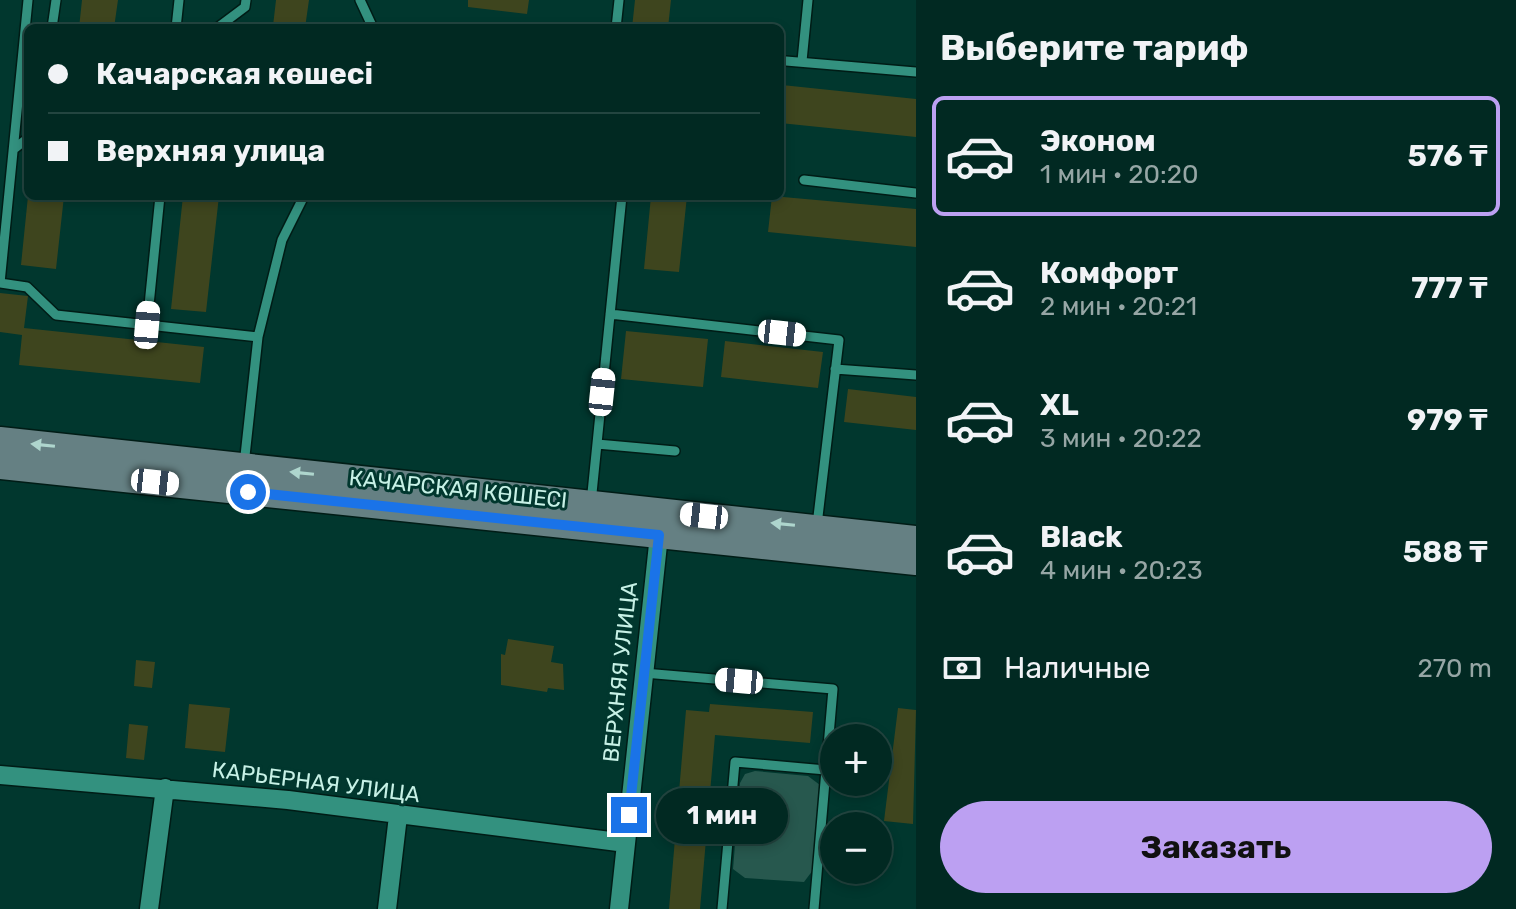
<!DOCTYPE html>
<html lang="ru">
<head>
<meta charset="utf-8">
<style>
	:root { --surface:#012922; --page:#0b312a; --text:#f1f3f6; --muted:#96a6a5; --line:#234540; --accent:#bca0f2 }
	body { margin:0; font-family:Rubik,sans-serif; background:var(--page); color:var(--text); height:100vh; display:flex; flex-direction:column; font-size:30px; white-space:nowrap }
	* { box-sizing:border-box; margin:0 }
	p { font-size:26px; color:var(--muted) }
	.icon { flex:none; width:44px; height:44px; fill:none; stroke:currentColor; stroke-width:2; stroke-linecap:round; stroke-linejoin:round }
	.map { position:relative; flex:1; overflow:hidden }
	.sheet { display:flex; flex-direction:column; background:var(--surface); width:600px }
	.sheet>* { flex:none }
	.guide { position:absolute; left:24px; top:24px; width:760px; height:176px; border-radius:12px; box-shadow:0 4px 12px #0003,0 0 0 2px var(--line); display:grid; align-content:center; height:176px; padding:0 24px; background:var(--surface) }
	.buttons { position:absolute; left:820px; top:724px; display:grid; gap:16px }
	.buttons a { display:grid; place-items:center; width:72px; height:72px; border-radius:50%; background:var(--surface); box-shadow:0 4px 12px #0003,0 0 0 2px var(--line); font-size:40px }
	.end { position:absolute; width:36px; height:36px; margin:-18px; border:10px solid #1a73e8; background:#fff; box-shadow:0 0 0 4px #fff }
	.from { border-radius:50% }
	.bubble { position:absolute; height:56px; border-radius:28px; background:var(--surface); box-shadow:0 4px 12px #0003,0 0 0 2px var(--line); font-size:26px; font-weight:700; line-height:56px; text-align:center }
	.car { position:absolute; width:24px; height:48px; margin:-24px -12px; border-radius:10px; box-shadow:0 0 6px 2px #0007; background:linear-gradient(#fff 24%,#345 0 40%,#fff 0 76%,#345 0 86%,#fff 0) }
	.guide b { display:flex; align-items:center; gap:28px; height:76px; font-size:30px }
	.guide b+b { border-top:2px solid var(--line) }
	.guide i { width:20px; height:20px; background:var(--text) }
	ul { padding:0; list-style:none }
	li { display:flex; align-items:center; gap:24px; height:120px; margin:0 16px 12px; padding:0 8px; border:4px solid transparent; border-radius:12px }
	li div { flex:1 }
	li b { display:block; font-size:30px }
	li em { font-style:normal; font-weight:700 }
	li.current { border-color:var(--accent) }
	li>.icon { width:72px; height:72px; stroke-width:1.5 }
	h2 { padding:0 24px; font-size:36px; line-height:96px }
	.pay { display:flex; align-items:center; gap:20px; height:88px; padding:0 24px; font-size:30px }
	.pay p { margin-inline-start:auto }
	.button { display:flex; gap:16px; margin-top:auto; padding:16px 24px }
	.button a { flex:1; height:92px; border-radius:48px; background:var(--accent); color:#111; font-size:32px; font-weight:700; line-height:92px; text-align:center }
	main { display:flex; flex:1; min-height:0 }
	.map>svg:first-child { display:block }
	.green { fill:#27584e }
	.building { fill:#3e451e }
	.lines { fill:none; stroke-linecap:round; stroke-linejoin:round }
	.lane-casing { stroke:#001c16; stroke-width:12 }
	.street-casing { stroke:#001c16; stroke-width:21 }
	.secondary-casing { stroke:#001c16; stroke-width:29 }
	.lane { stroke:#33917f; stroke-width:9 }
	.street { stroke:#33917f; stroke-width:18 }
	.secondary { stroke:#658083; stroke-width:26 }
	.oneway { fill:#aed5cd }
	.route { stroke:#1a73e8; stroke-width:10 }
	.labels { text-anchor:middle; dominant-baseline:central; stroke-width:6; stroke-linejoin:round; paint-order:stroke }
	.street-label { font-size:22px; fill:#c7f1e6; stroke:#01372e }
</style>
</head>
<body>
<main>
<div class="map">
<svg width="916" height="909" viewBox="0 0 916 909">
	<rect width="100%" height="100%" fill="#01372e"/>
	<path class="green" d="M755 771 808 776 820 785 813 870 804 882 745 878 733 869 740 783 745 774Z"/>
	<path class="building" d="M82 0H118L114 28H79Z
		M276 0H309L305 28 273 26Z
		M468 0H529L527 14 468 7Z
		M635 0H671L668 28H632Z
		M782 85 916 99V137L780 123Z
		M28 196H64L56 269 21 265Z
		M183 196H219L206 312 171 309Z
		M651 196H687L679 272 644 269Z
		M772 196 916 209V247L768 232Z
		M0 293 28 296 24 328 204 347 200 383 19 365 22 335 0 332Z
		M626 331 708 339 703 387 621 379Z
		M725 341 823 352 818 388 721 377Z
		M848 389 916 397V430L844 422Z
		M508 639 554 646 551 662 563 664 564 690 548 688 547 692 501 685V654L505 655Z
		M136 660 155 662 152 688 134 686Z
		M189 704 230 708 225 752 185 748Z
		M710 704 813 712 810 743 715 735 700 909H669L686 710 709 712Z
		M898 708 916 710 913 824 884 821Z
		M129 724 148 726 144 760 126 758Z"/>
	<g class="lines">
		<g class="lane-casing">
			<path id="lane" d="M28 0 0 283 27 287 56 315 258 337 244 465
				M360 0 373 28
				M52 28 56 0
				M176 28 179 0
				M217 28 245 7 246 0
				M616 28 619 0
				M786 61 916 72
				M802 61 808 0
				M14 149 28 138
				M804 180 916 193
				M610 314 839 340 817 525
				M147 325 160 196
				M258 337 282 240 304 196
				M835 369 916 375
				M597 444 675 451
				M591 503 622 196
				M644 673 833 689 814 909
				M722 909 735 762 826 770"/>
		</g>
		<g class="street-casing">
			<path id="street" d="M0 775 288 800 626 843
				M149 909 165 788
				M387 909 398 816
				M619 909 659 535"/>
		</g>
		<g class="secondary-casing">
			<path id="secondary" d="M0 440 916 539
				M0 466 916 562"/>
		</g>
		<use href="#lane" class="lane"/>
		<use href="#street" class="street"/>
		<use href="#secondary" class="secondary"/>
	</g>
	<defs><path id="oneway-solid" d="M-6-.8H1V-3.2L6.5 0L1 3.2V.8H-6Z" transform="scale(2)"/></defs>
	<g class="oneway">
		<use href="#oneway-solid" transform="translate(43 445) rotate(-174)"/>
		<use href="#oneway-solid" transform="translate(302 473) rotate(-174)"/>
		<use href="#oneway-solid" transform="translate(783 524) rotate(-174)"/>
	</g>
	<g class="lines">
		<path class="route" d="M248 492 659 535 629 815"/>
	</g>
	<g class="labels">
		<g class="street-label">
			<text transform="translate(458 489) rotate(6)">КАЧАРСКАЯ КӨШЕСІ</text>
			<text transform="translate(620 672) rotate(-84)">ВЕРХНЯЯ УЛИЦА</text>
			<text transform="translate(316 782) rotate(7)">КАРЬЕРНАЯ УЛИЦА</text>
		</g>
	</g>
</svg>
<div class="buttons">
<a>+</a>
<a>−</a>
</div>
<i class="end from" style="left:248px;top:492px"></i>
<i class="end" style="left:629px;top:815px"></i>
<div class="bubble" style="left:656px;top:788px;width:132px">1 мин</div>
<i class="car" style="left:147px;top:325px;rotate:5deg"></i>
<i class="car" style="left:782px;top:333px;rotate:96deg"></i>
<i class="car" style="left:602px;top:392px;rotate:6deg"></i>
<i class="car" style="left:155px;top:482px;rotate:96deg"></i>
<i class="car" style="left:704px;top:516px;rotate:276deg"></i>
<i class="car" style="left:739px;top:681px;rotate:275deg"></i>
<div class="guide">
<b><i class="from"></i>Качарская көшесі</b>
<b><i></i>Верхняя улица</b>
</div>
</div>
<section class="sheet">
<h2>Выберите тариф</h2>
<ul>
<li class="current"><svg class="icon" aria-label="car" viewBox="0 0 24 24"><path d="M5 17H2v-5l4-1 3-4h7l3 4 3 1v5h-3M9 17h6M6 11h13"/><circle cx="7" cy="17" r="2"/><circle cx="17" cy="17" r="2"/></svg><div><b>Эконом</b><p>1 мин · 20:20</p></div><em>576 ₸</em></li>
<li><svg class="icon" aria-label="car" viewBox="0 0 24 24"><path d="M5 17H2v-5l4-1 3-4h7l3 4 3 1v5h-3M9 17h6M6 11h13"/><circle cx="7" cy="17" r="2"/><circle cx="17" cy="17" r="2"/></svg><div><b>Комфорт</b><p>2 мин · 20:21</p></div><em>777 ₸</em></li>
<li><svg class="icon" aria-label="car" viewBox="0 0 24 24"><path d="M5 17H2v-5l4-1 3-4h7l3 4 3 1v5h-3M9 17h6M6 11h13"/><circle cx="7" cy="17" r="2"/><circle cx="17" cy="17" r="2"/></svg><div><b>XL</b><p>3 мин · 20:22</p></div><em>979 ₸</em></li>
<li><svg class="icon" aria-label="car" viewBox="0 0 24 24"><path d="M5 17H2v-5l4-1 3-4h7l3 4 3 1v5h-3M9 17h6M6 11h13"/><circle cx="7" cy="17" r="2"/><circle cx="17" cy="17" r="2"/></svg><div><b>Black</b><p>4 мин · 20:23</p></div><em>588 ₸</em></li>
</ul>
<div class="pay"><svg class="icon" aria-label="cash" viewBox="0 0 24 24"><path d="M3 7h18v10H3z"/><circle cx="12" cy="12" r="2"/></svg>Наличные<p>270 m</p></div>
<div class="button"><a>Заказать</a></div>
</section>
</main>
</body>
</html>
